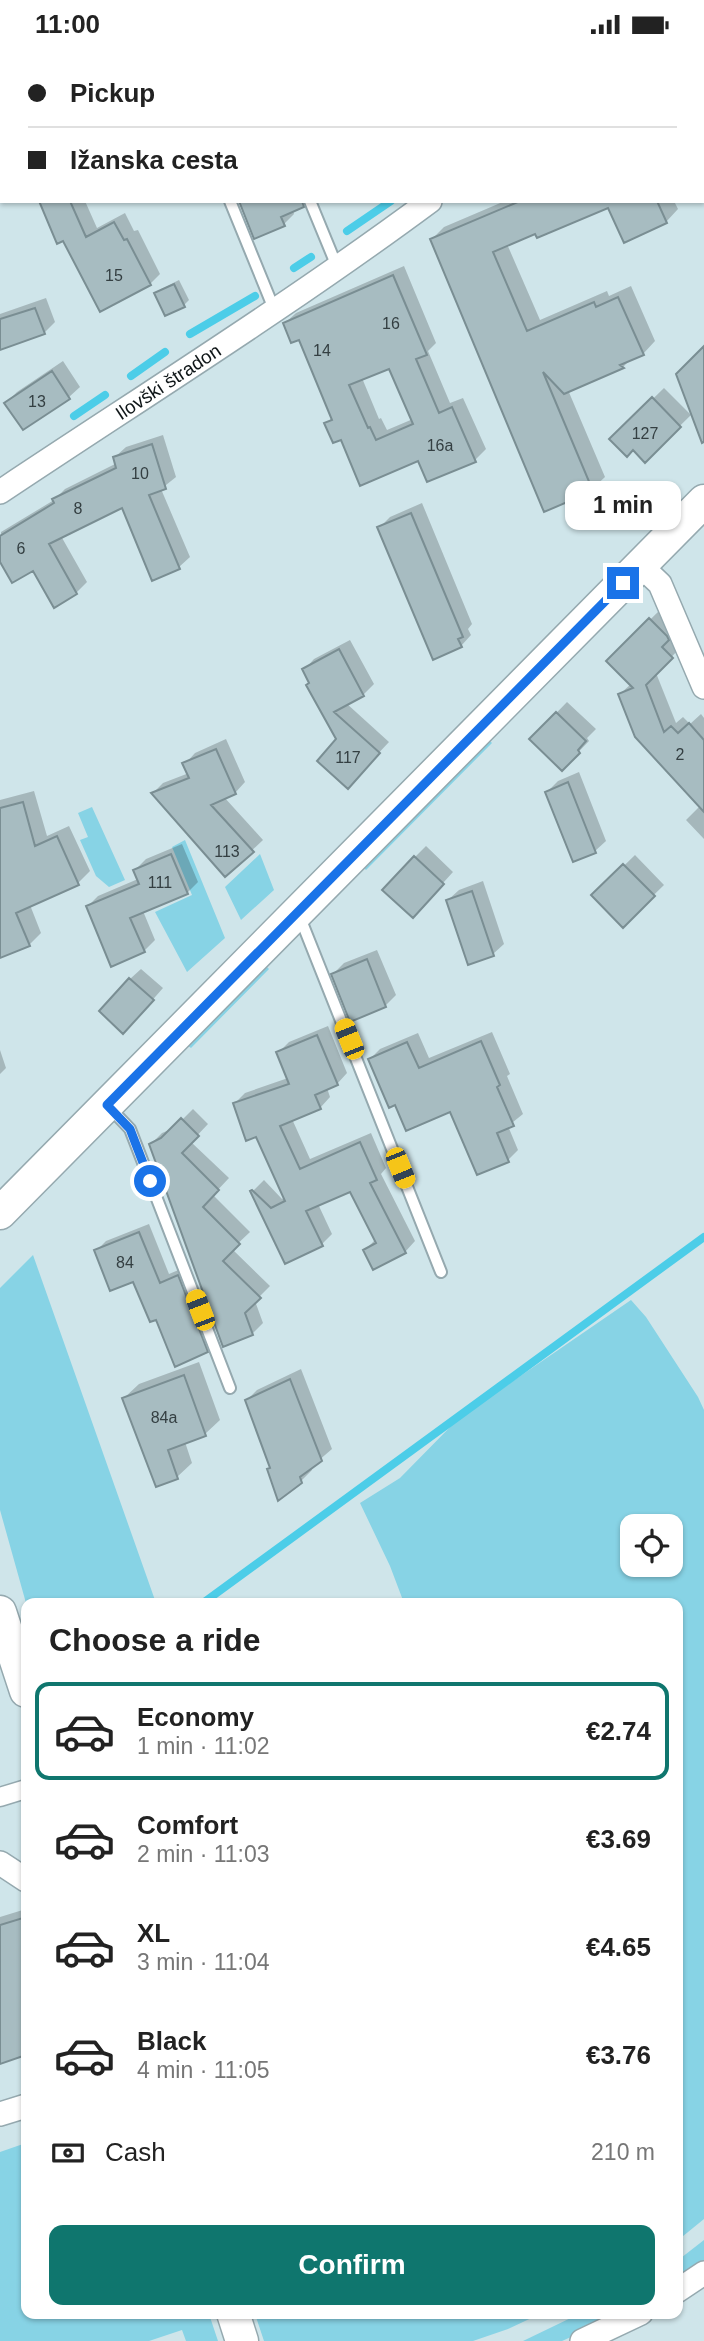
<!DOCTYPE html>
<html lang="en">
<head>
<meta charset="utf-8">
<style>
	:root { --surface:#fff; --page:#f6f6f6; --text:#222; --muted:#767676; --line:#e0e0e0; --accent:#0f766e }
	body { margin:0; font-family:Helvetica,sans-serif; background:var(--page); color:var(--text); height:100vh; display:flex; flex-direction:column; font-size:26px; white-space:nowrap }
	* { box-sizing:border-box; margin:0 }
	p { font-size:23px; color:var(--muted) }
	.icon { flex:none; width:38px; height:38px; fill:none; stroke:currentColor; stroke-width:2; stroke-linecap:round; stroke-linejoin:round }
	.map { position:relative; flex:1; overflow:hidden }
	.sheet { position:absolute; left:21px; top:1549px; width:662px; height:721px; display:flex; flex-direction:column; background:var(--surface); border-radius:14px; box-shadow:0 2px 5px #0004 }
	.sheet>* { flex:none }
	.hud { position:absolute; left:0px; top:0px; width:705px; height:154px; box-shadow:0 2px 5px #0004; display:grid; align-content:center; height:154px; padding:0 28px; background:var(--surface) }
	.fabs { position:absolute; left:620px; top:1465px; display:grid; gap:14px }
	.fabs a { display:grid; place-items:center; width:63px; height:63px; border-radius:14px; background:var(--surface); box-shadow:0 2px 5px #0004; font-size:35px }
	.end { position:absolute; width:32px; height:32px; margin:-16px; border:9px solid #1a73e8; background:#fff; box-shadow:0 0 0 4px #fff }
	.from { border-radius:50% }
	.bubble { position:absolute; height:49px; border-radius:14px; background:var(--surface); box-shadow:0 2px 5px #0004; font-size:23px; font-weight:700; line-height:49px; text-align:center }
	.car { position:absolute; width:21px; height:42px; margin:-21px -10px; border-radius:9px; box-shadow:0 0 5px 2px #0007; background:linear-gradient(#f5c518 24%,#345 0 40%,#f5c518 0 76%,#345 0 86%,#f5c518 0) }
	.hud b { display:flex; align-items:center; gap:24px; height:66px; font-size:26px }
	.hud b+b { border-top:2px solid var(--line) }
	.hud i { width:18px; height:18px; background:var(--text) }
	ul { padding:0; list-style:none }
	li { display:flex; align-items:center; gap:21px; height:98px; margin:0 14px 10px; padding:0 14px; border:4px solid transparent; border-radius:14px }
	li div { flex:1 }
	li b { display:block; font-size:26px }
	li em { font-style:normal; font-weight:700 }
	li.selected { border-color:var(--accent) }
	li>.icon { width:63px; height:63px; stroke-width:1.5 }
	h2 { padding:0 28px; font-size:32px; line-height:84px }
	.pay { display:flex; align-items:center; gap:18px; height:77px; padding:0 28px; font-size:26px }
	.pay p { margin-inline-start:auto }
	.action { display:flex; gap:14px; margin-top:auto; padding:14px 28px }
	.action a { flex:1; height:80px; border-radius:14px; background:var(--accent); color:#fff; font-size:28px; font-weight:700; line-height:80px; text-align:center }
	.status { display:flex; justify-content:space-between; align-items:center; height:49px; padding:0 35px; background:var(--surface); direction:ltr }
	.status svg { height:19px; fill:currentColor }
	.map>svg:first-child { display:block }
	.green { fill:#87d3e5; fill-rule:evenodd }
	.shadow { fill:#0003; fill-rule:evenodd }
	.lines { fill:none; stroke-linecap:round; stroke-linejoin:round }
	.stream { stroke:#4ccde8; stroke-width:8 }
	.building { fill:#a7bcc1; stroke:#7a8e93; stroke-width:2; fill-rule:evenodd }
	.service-casing { stroke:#95a9af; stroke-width:14 }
	.pedestrian-casing { stroke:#95a9af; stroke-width:21 }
	.minor-casing { stroke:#95a9af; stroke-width:26 }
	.secondary-casing { stroke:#95a9af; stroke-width:35 }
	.service { stroke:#fff; stroke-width:10 }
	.pedestrian { stroke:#fff; stroke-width:18 }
	.minor { stroke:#fff; stroke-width:23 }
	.secondary { stroke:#fff; stroke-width:32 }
	.route { stroke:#1a73e8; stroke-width:9 }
	.labels { text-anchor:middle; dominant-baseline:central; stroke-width:6; stroke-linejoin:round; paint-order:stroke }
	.number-label { font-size:16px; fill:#343f42 }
	.street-label { font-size:19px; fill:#0e1517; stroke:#cfe5ea }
</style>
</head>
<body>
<div class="status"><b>11:00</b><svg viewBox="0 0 49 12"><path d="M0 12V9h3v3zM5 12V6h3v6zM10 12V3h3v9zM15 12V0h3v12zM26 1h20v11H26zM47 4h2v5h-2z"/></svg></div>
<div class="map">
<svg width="704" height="2292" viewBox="0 0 704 2292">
	<rect width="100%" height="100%" fill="#cfe5ea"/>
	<path class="green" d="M488 690 492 694 366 821 362 817Z
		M92 758 125 831 109 838 96 827 80 791 88 788 78 764Z
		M185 791 225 889 187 923 155 863 192 846 172 798Z
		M260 805 274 841 241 871 225 838Z
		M265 916 269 920 191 999 187 996Z
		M33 1206 156 1554H26L0 1461V1239Z
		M631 1251 646 1268 698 1348 704 1361V2170L677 2192V1554H404L390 1517 360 1454 400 1429 458 1370ZM632 1477H670V1516H632Z
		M26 2094V2264L209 2265 218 2292H186L182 2281 149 2292H0V2103Z
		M704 2191V2214L677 2233V2212Z
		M255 2265H540L508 2280 473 2292H264Z
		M579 2265H622L562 2292H523Z"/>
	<path class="shadow" d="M273 0H294L289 2Z
		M350 0H371L372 2H346Z
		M401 0H433L401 2Z
		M463 0H521V2H464Z
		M41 152H85L97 179 125 164 134 182 138 181 160 225 150 235 64 190Z
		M240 152H307L293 161 294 165 284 175Z
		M505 152H674L678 160 666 173 609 157 507 195 540 271 607 242 609 247 631 237 655 292 643 305 631 310 623 318 568 341 605 428 592 440 432 190 444 178Z
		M404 217 436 294 428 302 450 354 463 349 486 400 475 411 419 410 342 388 326 375 333 368 300 289 285 274 296 264ZM390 318 413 370 387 381 381 369 379 370 362 329Z
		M179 231 189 251 184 256 166 265 156 245 161 240Z
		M46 249 55 273 44 284 0 299V265Z
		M63 312 80 338 69 348 23 379 6 354 17 343Z
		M664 339 691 366 645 411 633 399 612 390Z
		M163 386 176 428 161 440 190 508 179 518 123 457 61 487 87 533 76 544 33 520 0 510 1 483 54 451 65 440 117 414 115 408 126 398Z
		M422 454 472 575 468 580 471 586 461 597 379 479 390 468Z
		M661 560 682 597 656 624 676 674 683 668 690 675 701 665 704 669V790L686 771 700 757 620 645 631 635 608 612Z
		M350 591 374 635 363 646 346 654 389 693 358 726 304 621 314 610Z
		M567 653 596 680 587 689 589 692 562 720 531 690Z
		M226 690 245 733 235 744 224 748 263 791 226 826 153 744 163 734 189 724 185 715 195 704Z
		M579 723 606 792 595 802 574 811 547 743 558 732Z
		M34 742 47 787 69 777 90 822 78 834 30 856 41 884 29 896 0 908V751Z
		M182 795 198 833 187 844 143 862 155 891 144 902 88 857 98 847 138 830 135 821 146 810Z
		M426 797 453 823 423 856 415 808Z
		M635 806 664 836 623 876 594 846Z
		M483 832 504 895 493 905 448 851 459 841Z
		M377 901 396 946 385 957 333 925 344 914Z
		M141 920 163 939 134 972 130 930Z
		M328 977 347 1024 337 1035 327 1039 330 1048 320 1059 292 1070 310 1110 371 1084 386 1119 381 1125 415 1192 405 1203 365 1201 376 1190 351 1141 318 1155 332 1185 322 1195 286 1213 252 1143 264 1131 282 1150 285 1148 257 1086 235 1054 245 1044 288 1029 278 1004 289 993Z
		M492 983 510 1025 507 1027 523 1065 508 1077 518 1101 508 1111 451 1061 396 1054 370 1010 380 1000 418 984 429 1009Z
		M0 1001 6 1019 0 1025Z
		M193 1060 208 1075 191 1093 229 1129 213 1146 250 1183 232 1200 270 1237 255 1252 263 1274 252 1285 151 1095 162 1084 174 1079Z
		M149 1175 169 1225 188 1217 217 1292 207 1302 157 1268 133 1231 96 1202 106 1192Z
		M199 1313 220 1371 205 1385 185 1393 192 1414 177 1428 157 1436 124 1349 139 1335Z
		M301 1320 332 1400 311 1418 312 1421 301 1432 269 1420 271 1418 247 1351 257 1341Z
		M26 1860V2004L0 2013V1868Z"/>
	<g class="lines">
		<path class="stream" d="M613 2 616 0
			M347 182 391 152
			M294 219 311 208
			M190 285 255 247
			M131 327 165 303
			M74 367 105 346
			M203 1554 704 1188"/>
	</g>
	<path class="building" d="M39 152H70L86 188 114 173 124 191 127 190 151 236 100 263 63 192 57 195Z
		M239 152H302L304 158 281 168 285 177 254 190Z
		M520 152H657L667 174 624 194 608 159 537 189 535 185 493 203 527 282 594 253 596 258 618 248 644 306 620 316 624 319 564 345 543 323 593 442 544 463 430 190Z
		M393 226 427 306 416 310 439 364 452 358 476 413 427 433 418 412 360 437 341 391 333 394 324 374 332 371 299 291 291 294 283 274ZM389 320 413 375 376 391 370 378 368 379 349 336Z
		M174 235 185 258 165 267 154 244Z
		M35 259 45 285 0 301V270Z
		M704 297V393L702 394 676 325Z
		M52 322 70 350 23 381 4 354Z
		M652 348 681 378 645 414 633 401 627 408 609 390Z
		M152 395 166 440 149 446 180 520 152 532 122 459 49 495 77 545 54 559 33 522 12 534 0 513V487L54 454 52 450 116 419 113 408Z
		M411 464 463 588 458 590 462 598 433 611 377 478Z
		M649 569 667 587 669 591 662 598 673 609 646 636 664 683 671 677 678 684 689 674 704 691V763L635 688 618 645 633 639 606 612Z
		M339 600 364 647 334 663 380 704 348 740 317 712 336 690 306 636 309 634 302 620Z
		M556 663 586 692 578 701 580 704 562 722 529 690Z
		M216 700 236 745 211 756 254 803 225 828 151 744 189 729 182 714Z
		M568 733 596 804 573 813 545 743Z
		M23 753 35 797 57 787 79 836 16 864 30 897 0 909V759Z
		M171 805 188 845 130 869 145 903 111 918 86 857 139 835 133 821Z
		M414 807 444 835 413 869 382 841Z
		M623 815 655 847 623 879 591 846Z
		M472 842 494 907 468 916 446 851Z
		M367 910 386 958 350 973 331 925Z
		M129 929 154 951 123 985 99 962Z
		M317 986 338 1036 315 1046 321 1060 280 1077 300 1120 360 1093 377 1131 370 1134 406 1204 373 1221 363 1201 376 1194 350 1143 306 1162 323 1197 285 1215 250 1142 252 1141 271 1159 285 1152 256 1088 246 1092 233 1054 289 1035 276 1003Z
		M481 992 500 1036 497 1038 514 1077 497 1084 509 1113 477 1126 450 1063 406 1082 395 1056 389 1059 368 1010 407 993 419 1019Z
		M181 1069 199 1087 182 1104 219 1141 203 1158 240 1195 223 1212 261 1249 245 1264 253 1286 223 1298 149 1095 161 1089Z
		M139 1183 160 1234 178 1226 208 1303 175 1318 156 1271 150 1273 133 1233 110 1242 94 1201Z
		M184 1326 206 1387 168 1401 178 1430 156 1438 122 1349Z
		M290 1330 322 1412 300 1428 302 1434 278 1452 267 1420 270 1419 245 1351Z
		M26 1868V2006L0 2015V1876Z"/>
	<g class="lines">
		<g class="service-casing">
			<path id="service" d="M167 0 168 2
				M247 0V2
				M391 0 392 2
				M546 0 547 2
				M230 152 274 260
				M310 152 338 220
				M299 866 441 1223
				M109 1058 130 1080 230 1339"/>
		</g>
		<g class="pedestrian-casing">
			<path id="pedestrian" d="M0 1748 26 1740"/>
		</g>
		<g class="minor-casing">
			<g id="minor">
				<path d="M650 2 653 0"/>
				<path id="s1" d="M0 443C144 347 291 255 430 152"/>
				<path d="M640 516 660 535 704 638"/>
				<path d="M0 1814 26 1831"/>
				<path d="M0 2065 26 2057"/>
				<path d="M677 2242 704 2224"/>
				<path d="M582 2292 641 2264"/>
			</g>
		</g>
		<g class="secondary-casing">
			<path id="secondary" d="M0 1164 704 452
				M0 1563 26 1642
				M233 2264 242 2292"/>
		</g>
		<use href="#service" class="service"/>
		<use href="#pedestrian" class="pedestrian"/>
		<use href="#minor" class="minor"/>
		<use href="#secondary" class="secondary"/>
	</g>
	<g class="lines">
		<path class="route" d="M150 1132 130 1080 107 1056 623 534"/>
	</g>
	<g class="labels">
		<g class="number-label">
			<text x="114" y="226">15</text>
			<text x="391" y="274">16</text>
			<text x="322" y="301">14</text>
			<text x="37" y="352">13</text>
			<text x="645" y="384">127</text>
			<text x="440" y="396">16a</text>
			<text x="140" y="424">10</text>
			<text x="78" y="459">8</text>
			<text x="21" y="499">6</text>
			<text x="680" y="705">2</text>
			<text x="348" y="708">117</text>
			<text x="227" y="802">113</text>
			<text x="160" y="833">111</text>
			<text x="125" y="1213">84</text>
			<text x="164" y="1368">84a</text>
		</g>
		<g class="street-label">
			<text stroke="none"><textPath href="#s1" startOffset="201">Ilovški štradon</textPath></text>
		</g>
	</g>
</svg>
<div class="fabs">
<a><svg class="icon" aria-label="locate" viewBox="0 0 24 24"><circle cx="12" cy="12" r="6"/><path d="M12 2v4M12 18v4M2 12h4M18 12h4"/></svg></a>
</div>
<i class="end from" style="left:150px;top:1132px"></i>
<i class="end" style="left:623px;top:534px"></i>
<div class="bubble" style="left:565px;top:432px;width:116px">1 min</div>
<i class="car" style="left:349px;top:990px;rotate:338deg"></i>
<i class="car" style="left:400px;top:1119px;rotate:158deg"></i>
<i class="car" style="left:200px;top:1261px;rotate:339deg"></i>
<div class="hud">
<b><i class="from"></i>Pickup</b>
<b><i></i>Ižanska cesta</b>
</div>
<section class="sheet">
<h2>Choose a ride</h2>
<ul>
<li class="selected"><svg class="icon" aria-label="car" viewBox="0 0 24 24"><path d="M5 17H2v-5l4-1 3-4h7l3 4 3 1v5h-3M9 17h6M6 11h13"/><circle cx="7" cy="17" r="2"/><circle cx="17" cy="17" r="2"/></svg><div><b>Economy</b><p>1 min · 11:02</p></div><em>€2.74</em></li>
<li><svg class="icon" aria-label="car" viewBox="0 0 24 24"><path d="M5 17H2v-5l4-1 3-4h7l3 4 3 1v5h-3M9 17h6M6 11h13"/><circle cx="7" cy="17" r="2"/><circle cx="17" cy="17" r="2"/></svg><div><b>Comfort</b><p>2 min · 11:03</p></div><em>€3.69</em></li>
<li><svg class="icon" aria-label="car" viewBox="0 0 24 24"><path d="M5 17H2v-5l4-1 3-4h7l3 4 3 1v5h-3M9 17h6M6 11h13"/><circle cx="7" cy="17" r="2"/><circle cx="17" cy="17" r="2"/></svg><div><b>XL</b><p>3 min · 11:04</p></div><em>€4.65</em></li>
<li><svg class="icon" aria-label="car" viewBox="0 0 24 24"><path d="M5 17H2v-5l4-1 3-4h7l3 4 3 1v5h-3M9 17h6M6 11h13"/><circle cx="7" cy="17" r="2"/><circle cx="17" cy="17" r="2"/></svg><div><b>Black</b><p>4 min · 11:05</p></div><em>€3.76</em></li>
</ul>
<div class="pay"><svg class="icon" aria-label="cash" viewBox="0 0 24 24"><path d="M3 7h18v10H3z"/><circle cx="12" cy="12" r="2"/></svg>Cash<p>210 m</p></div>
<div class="action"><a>Confirm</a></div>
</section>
</div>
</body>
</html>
